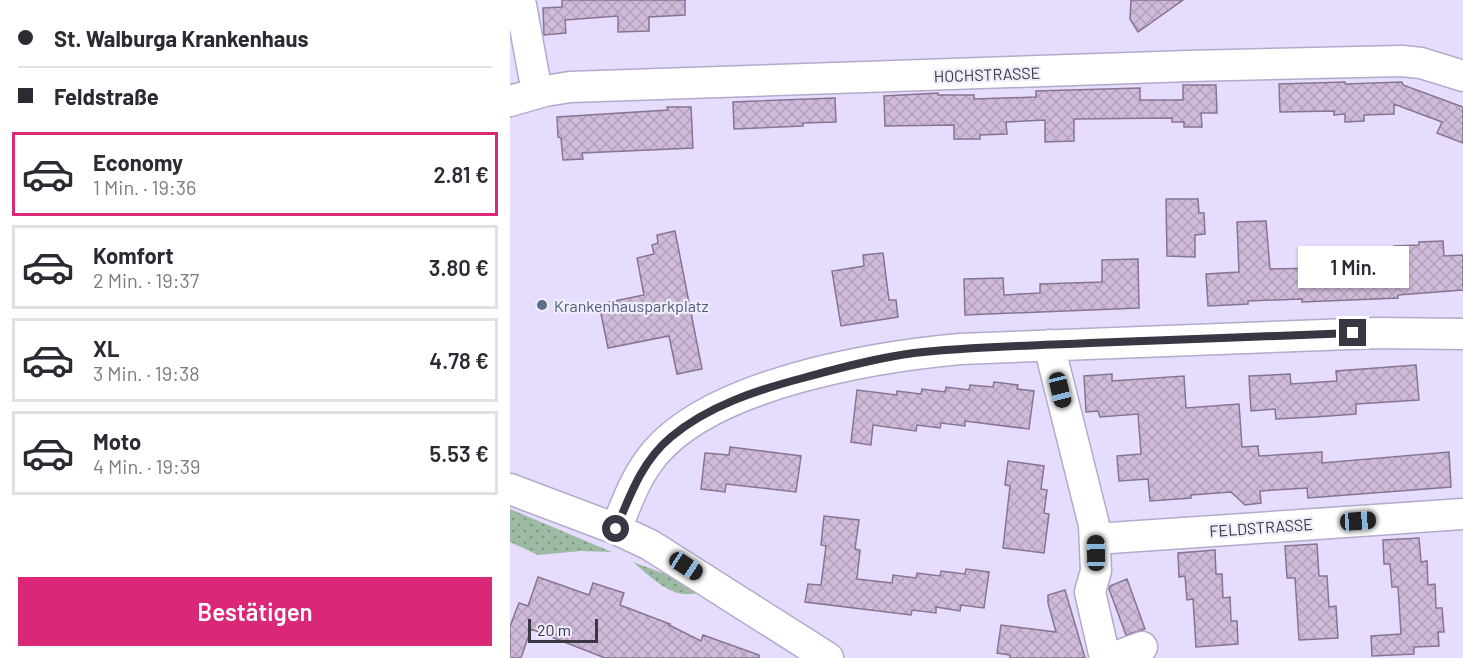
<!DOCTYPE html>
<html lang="de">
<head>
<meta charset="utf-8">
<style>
	:root { --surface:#fff; --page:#f2f2f3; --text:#2b2b33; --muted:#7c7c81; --line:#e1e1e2; --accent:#db2777 }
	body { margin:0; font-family:Barlow,sans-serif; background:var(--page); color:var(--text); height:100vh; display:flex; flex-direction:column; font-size:22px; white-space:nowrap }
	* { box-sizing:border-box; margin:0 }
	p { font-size:20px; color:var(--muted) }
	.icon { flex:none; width:33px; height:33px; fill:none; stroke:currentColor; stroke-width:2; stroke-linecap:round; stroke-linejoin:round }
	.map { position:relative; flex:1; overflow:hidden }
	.drawer { display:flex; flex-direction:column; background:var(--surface); width:510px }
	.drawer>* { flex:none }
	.banner { display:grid; align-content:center; height:132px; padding:0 18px; background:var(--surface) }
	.scale { position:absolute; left:18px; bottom:15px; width:70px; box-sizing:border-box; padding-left:6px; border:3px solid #3a3744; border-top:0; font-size:16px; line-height:21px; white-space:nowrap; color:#3a3744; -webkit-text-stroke:4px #f0edfb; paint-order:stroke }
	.end { position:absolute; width:27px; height:27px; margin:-14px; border:8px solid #3a3744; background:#fff; box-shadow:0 0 0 3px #fff }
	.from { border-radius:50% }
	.bubble { position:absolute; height:42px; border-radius:0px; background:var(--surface); box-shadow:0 2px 4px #0004; font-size:20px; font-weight:600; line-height:42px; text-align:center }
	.car { position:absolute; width:18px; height:36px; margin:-18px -9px; border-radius:8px; box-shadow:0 0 4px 2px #0007; background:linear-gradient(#222 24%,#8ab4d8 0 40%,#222 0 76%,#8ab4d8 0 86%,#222 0) }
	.banner b { display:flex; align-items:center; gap:21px; height:57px; font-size:22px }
	.banner b+b { border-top:2px solid var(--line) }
	.banner i { width:15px; height:15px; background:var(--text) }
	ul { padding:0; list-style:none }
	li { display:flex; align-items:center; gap:18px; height:84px; margin:0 12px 9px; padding:0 6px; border:3px solid var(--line); border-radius:0px }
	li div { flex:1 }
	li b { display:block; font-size:22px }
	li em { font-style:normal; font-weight:600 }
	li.active { border-color:var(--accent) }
	li>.icon { width:54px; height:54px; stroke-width:1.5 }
	.primary-button { display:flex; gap:12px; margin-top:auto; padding:12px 18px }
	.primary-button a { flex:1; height:69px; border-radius:0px; background:var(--accent); color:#fff; font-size:24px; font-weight:600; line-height:69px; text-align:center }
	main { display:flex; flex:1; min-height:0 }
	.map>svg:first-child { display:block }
	.grass { fill:url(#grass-dots) }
	.building { fill:url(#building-cross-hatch); stroke:#877490; stroke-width:1.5 }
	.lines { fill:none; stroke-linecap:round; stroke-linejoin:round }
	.minor-casing { stroke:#b3aacb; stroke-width:33 }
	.minor { stroke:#fff; stroke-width:30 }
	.route { stroke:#3a3744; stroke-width:8 }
	.service-dot { fill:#5c6f8a; stroke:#f0edfb; stroke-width:2 }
	.labels { text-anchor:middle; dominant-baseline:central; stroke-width:4.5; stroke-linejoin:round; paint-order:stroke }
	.street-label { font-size:16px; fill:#3a3744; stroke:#f0edfb }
	.service-label { font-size:16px; fill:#4e5e75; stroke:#f0edfb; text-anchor:start }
</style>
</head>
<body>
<main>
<section class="drawer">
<div class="banner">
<b><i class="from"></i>St. Walburga Krankenhaus</b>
<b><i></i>Feldstraße</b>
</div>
<ul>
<li class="active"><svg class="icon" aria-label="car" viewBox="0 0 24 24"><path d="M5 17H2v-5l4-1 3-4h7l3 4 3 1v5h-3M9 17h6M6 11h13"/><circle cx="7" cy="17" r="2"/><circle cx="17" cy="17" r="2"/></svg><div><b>Economy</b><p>1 Min. · 19:36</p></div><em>2.81 €</em></li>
<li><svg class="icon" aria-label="car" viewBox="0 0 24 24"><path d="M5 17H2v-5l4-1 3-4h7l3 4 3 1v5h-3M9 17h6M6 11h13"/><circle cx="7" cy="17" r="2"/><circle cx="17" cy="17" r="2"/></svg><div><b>Komfort</b><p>2 Min. · 19:37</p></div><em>3.80 €</em></li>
<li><svg class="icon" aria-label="car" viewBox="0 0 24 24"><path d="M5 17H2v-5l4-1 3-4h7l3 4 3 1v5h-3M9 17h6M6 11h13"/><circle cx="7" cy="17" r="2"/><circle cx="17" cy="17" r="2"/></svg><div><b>XL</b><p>3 Min. · 19:38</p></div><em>4.78 €</em></li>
<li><svg class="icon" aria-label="car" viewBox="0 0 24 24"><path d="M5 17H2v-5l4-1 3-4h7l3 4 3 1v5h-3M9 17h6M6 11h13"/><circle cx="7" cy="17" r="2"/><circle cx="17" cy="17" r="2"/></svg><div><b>Moto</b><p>4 Min. · 19:39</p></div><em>5.53 €</em></li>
</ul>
<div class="primary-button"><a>Bestätigen</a></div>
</section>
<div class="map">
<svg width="953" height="658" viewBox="0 0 953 658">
	<defs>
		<pattern id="grass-dots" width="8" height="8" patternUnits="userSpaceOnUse" patternTransform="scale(1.5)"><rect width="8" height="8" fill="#9dbaa2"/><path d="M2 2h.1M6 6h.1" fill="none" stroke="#819886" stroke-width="1.8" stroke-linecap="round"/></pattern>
		<pattern id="building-cross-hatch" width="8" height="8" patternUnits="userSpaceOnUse" patternTransform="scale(1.5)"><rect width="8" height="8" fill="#cfbbd9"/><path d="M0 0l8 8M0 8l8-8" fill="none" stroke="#b2a1bb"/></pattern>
	</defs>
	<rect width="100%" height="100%" fill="#e5dcfe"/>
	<path class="grass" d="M0 509 102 552 71 551 28 555 0 542Z
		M123 562 155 574 187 593C162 600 141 577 123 562Z"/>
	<path class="building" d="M52 0H175V15L139 17V31L108 32V16L55 20 56 33 34 35 33 8 52 7Z
		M621 0H673L628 32 620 19Z
		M835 82V84L892 82 893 85 953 107V143L927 133 932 122 884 104V114L854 115V121L835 122V114L824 115V111L770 112 769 84Z
		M673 85H706L707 113H691L692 127H674V122H662V118L564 119V141L535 142V120L496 122 497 134 470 135V139H444V125L375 126 374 96 428 93V95H464V99L526 97V91L630 88V100H673Z
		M325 98 326 122 293 123V126L224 129 223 102Z
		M157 107H181L183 148 72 153 73 159 53 160 51 138 48 137 47 117 158 110Z
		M656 199H688L689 213H694L695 234 685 235V257L657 256Z
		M756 221 760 269 811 268V263L852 262 851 257 884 254V246L909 245V242L933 241 934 256 953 255V290L888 295V298L792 302V299L738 301V304L698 306 696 274 729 272 727 222Z
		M165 231 192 369 167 374 159 336 98 348 89 304 134 295 127 258 144 254 142 245 148 243 147 235Z
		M373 253 379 300H386L388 317 331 326 322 271 354 266 353 255Z
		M628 259 629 308 455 315 454 279 493 278 494 295 530 293V284L592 282V260Z
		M906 365 909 400 846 404V414L805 417 766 419 765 409 741 411 739 376 780 374 781 384 827 381 826 371Z
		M602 374V381L674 376 676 408 729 404 732 447 748 446 749 456 812 452V463L939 452 941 487 798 498 797 488 750 491 751 503 735 505 721 492 681 495V498L640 501 638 479 609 481 607 456 631 454 628 414 590 417 588 411 576 412 574 376Z
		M484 382 508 385 507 389 524 391 519 429 455 421V426L431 423 430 428 407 425 406 431 363 425 361 445 341 442 347 390 387 395V391L411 394 412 389 435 392 436 387 459 390 460 385 483 387Z
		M220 447 291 456 286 492 216 484 215 492 191 489 195 453 219 455Z
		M498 461 534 466 531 489 537 490 534 513 539 514 534 553 493 548 500 486 495 485Z
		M314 516 349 520 345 549 350 550 347 579 382 583 383 575 406 578 407 573 430 576 431 571 455 574 456 569 479 572 474 608 451 605 450 611 426 607V613L402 610 401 615 295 602 298 584 311 585 316 546 311 545Z
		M909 538 911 562 917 561 918 585 925 584 926 608H932L934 632H928L929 646 904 647V654L862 656 861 636 891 634 888 587H882L880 564H874L873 540Z
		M807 544 809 576H817L819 607 826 606 828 638 789 640 785 578H777L775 546Z
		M705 550 706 574H712L713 598 720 597 721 621H727L728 644 686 647 683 599 677 600 675 576 669 577 668 553Z
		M28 577 79 595 83 583 114 593 110 605 160 624 159 625 191 641 193 635 249 655V658H95L21 629 11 658H0V626L9 603 18 606Z
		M617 579 635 629 616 635 599 589 600 586Z
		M555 590 575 658H500V655L487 653 491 625 546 632 538 603V595Z"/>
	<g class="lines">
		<g class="minor-casing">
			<path id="minor" d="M10 0 24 76
				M0 101 35 91 60 87 679 66 892 61 911 63 953 76
				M539 345 584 525 586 571 580 592 595 658
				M0 489 106 529 140 545 318 658
				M106 529C117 502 126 475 146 452 206 383 363 357 450 349L867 333 953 334
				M585 539 953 514
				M602 658 632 647"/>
		</g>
		<use href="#minor" class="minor"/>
	</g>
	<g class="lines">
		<path class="route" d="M106 529C120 495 132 461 161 437 198 406 247 390 293 378 329 368 366 358 404 353 462 346 521 346 580 343 668 340 755 336 843 333"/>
	</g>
	<circle class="service-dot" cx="32" cy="305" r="6"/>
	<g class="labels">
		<g class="street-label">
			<text transform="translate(477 74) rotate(-2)">HOCHSTRASSE</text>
			<text transform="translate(751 527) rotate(-4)">FELDSTRASSE</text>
		</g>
		<g class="service-label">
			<text x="44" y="305">Krankenhausparkplatz</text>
		</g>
	</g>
</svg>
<div class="scale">20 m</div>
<i class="end from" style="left:106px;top:529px"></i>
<i class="end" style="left:843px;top:333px"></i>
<div class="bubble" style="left:788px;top:246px;width:111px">1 Min.</div>
<i class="car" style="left:550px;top:390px;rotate:166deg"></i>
<i class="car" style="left:848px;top:521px;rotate:86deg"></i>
<i class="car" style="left:586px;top:553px;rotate:359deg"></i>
<i class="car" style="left:176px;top:566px;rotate:123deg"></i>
</div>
</main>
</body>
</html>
